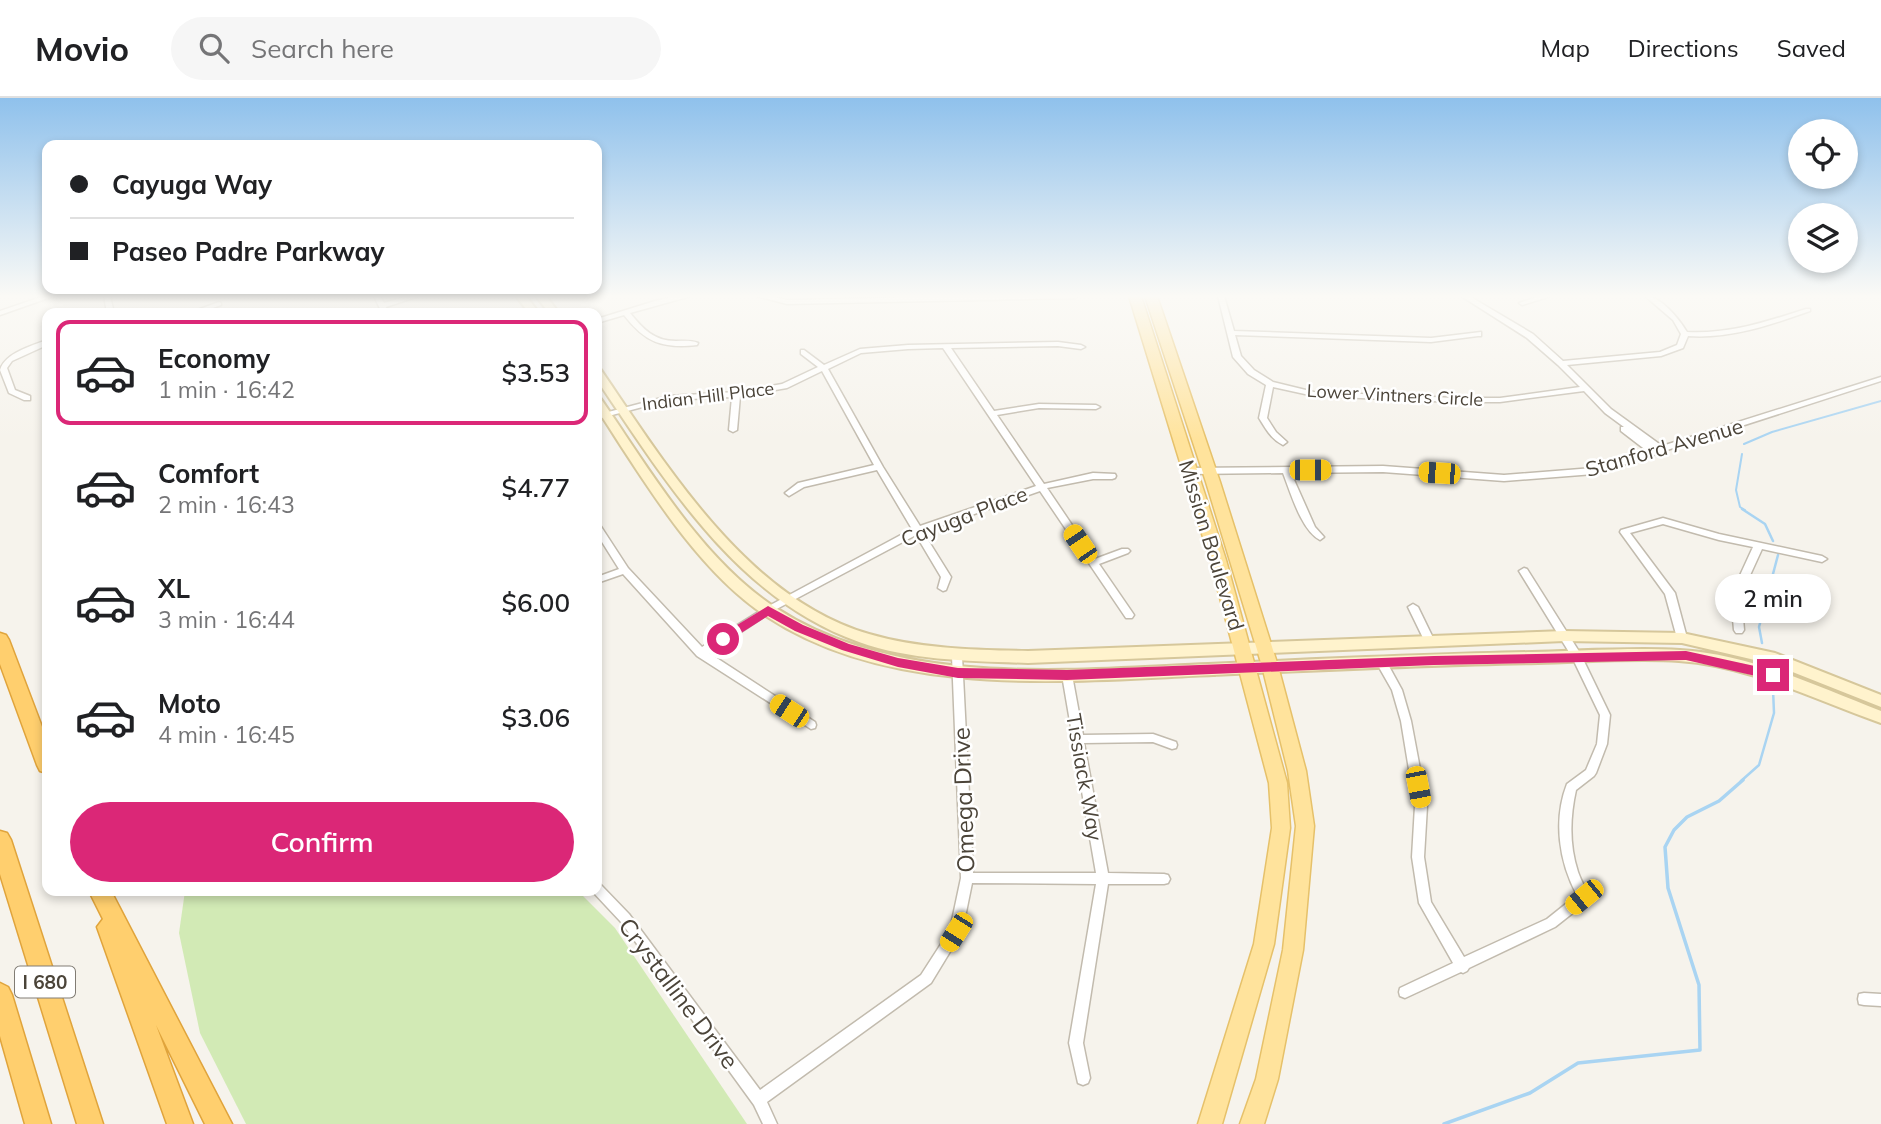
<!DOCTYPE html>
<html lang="en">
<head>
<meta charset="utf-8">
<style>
	:root { --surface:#fff; --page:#f6f6f6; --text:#202124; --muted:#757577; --line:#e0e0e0; --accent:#db2777 }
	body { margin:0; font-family:Mulish,sans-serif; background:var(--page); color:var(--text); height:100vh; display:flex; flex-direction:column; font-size:26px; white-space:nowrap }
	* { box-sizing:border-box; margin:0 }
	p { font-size:23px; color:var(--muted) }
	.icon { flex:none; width:38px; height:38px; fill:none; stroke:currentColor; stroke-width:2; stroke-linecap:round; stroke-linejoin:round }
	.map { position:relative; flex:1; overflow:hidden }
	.sheet { position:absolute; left:42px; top:210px; width:560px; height:588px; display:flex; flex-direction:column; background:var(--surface); border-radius:14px; box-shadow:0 4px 10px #0003 }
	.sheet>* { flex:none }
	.hud { position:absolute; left:42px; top:42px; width:560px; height:154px; border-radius:14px; box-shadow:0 4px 10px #0003; display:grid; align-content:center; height:154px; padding:0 28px; background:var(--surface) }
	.controls { position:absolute; left:1788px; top:21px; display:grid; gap:14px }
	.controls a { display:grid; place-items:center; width:70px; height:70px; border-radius:50%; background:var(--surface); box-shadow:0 4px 10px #0003; font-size:35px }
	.end { position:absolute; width:32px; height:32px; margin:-16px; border:9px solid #db2777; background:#fff; box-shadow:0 0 0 4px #fff }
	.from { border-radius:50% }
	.bubble { position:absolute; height:49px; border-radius:24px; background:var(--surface); box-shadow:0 4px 10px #0003; font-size:23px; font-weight:600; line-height:49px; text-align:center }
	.car { position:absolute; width:21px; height:42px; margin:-21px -10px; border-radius:9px; box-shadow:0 0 5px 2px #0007; background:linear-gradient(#f5c518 24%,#345 0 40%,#f5c518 0 76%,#345 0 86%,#f5c518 0) }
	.hud b { display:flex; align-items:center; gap:24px; height:66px; font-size:26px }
	.hud b+b { border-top:2px solid var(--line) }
	.hud i { width:18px; height:18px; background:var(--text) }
	ul { padding:12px 0 0; list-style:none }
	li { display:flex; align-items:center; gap:21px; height:105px; margin:0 14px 10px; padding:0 14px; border:4px solid transparent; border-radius:14px }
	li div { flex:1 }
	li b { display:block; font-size:26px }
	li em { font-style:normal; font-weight:600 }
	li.selected { border-color:var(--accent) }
	li>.icon { width:63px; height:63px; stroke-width:1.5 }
	.cta { display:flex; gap:14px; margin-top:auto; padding:14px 28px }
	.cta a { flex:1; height:80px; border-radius:42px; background:var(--accent); color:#fff; font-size:28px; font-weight:600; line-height:80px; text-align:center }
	header { display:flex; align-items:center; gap:42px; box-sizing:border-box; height:98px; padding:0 35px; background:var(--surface); border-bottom:2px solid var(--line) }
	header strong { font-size:33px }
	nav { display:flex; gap:38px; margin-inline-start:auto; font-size:24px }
	.search { width:490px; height:63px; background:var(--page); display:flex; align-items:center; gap:18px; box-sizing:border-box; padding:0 24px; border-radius:38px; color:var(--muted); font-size:26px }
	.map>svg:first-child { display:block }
	.green { fill:#d2eab5 }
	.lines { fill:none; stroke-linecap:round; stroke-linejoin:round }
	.stream-far2 { stroke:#a9d4f2; stroke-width:2 }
	.stream-far1 { stroke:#a9d4f2; stroke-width:2.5 }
	.stream { stroke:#a9d4f2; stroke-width:3.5 }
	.minor-casing { stroke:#c2bbae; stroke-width:3 }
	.secondary-casing { stroke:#d6c79b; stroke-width:4 }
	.primary-casing { stroke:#e6c16a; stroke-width:3 }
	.motorway-casing { stroke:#e0a43c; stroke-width:3 }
	.minor { fill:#fff; fill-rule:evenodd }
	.secondary { fill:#fff3cd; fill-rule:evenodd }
	.primary { fill:#ffe39c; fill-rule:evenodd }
	.motorway { fill:#ffcf6e; fill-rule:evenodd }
	.route { fill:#db2777 }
	.labels { text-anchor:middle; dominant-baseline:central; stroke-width:5; stroke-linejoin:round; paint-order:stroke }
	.far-street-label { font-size:18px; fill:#4b4439; stroke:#fff }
	.shield { fill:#fff; stroke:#817c74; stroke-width:2 }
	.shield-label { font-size:19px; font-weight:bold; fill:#4b4439 }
	.street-label { font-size:21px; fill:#4b4439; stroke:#fff }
	.near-street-label { font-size:24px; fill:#4b4439; stroke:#fff }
</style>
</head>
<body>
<header>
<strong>Movio</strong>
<div class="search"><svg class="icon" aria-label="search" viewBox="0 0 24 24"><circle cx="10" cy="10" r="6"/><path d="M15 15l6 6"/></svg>Search here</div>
<nav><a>Map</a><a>Directions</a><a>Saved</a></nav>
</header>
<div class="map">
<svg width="1881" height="1026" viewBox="0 0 1881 1026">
	<rect width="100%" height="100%" fill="#f6f3ec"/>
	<path class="green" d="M185 793H578L615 830 747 1026H246L200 935 179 835Z"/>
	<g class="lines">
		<path class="stream-far2" d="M1744 346 1772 334 1881 303
			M1742 356 1736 392 1740 409 1745 412"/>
		<path class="stream-far1" d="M1742 411 1765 426 1773 443
			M1762 545 1759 529 1778 457
			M1741 683 1759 667 1774 615 1773 591"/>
		<path class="stream" d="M1444 1026 1530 995 1578 965 1700 952 1699 887 1668 790 1665 749 1674 732 1687 719 1719 703 1743 682"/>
		<g class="minor-casing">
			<path id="minor" d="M44 198H54L0 217V213Z
				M104 198H110L114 215H107Z
				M374 198H380L384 205 408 198H419L386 209 388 215H382Z
				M677 198H691L630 215C643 231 654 243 676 243 684 243 691 242 698 245L697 247C662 251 645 244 624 217L597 225V221L655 203Z
				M756 198H769L787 202 975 198H1078L1075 200 787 206Z
				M1218 198H1224L1234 233 1431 240 1481 234V238H1478L1431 244 1235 237 1241 258 1254 272 1273 284 1314 294 1455 300H1500L1580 289 1558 267 1527 240 1461 198H1469L1533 236 1563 263 1660 254 1677 247 1681 236 1673 222 1645 198C1661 198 1679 221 1687 234 1729 236 1766 224 1806 211H1810V213C1770 227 1731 241 1688 238L1683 250 1661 258 1567 267 1611 311 1662 348 1881 279V283L1667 352 1666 355H1660L1594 376 1504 383 1383 374 1291 375 1315 429 1324 439 1320 442C1301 432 1291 395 1283 375L1189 376 1185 373 1189 370 1383 368 1504 377 1593 370 1647 353 1621 333V329H1624L1605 315 1584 293 1500 304H1455L1314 298 1273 289 1267 320 1276 334 1287 344 1283 347C1271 341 1266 331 1259 320L1266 287 1248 276 1233 259Z
				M1540 198H1551L1522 207 1519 205Z
				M219 204 221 205V207L199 215H189Z
				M47 242V247L12 263 7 270 15 292 30 298V302H24L9 295 0 272C5 255 31 248 47 242Z
				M1058 244 1081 247 1085 249 1081 251 1058 248 951 250 994 313 1039 306 1096 307 1100 309 1096 311 1039 310 997 317 1044 386 1093 375 1115 376 1116 378 1115 380 1112 381H1093L1047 390 1095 461 1122 451H1128L1130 453 1128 455 1099 466 1132 514 1134 517 1132 520H1126L1040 393 923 434 951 479 946 492 943 493 938 490 941 479 916 437 771 514 709 555 815 624 816 627 815 630 811 631 697 558 623 476 597 485V479L619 471 597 436V426L600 427 628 470 702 549 765 510 912 431 877 372 804 389 789 398 785 395 798 385 874 367 822 273 787 290 740 298 737 332 733 334 729 332 732 299 669 302 597 321V317L669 298 736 294 782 286 818 269 801 256V252H804L824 267 860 251 908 247ZM943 250 1036 388 920 428 883 369 828 271 861 255 908 251Z
				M1663 420 1719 436 1822 458 1827 461 1822 464 1762 451 1741 497 1744 532 1742 535H1736L1734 532 1731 497 1753 449 1719 442 1663 426 1630 435 1675 495 1687 540 1685 543H1679L1677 540 1665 496 1620 434 1621 432Z
				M1524 470 1527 471 1580 555 1610 617 1607 646 1596 675 1594 678 1576 692C1570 719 1569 747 1578 774 1581 783 1586 791 1590 799L1588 803 1555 829 1469 870 1467 873 1463 875 1461 874 1405 900 1400 898 1399 894 1400 890 1453 865 1419 805 1412 759 1415 708 1401 623 1392 592 1376 564 1377 561H1385L1402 592 1411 623 1427 708 1424 759 1431 804 1464 859 1547 821 1577 797C1559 764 1553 722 1567 686L1586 672 1597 646 1600 617 1572 559 1519 473Z
				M1413 506 1418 509 1435 544 1433 547H1427L1425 544 1408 509Z
				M957 554 961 555 962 558 973 775H1096L1062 577 1063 574H1071L1072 577 1083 637 1153 636 1176 644 1177 647 1176 650 1172 651 1153 644 1084 645 1108 775 1164 776 1168 777 1170 781 1168 785 1164 786H1108L1083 945 1090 980 1088 985 1083 987 1078 985 1069 945 1096 786 972 785 962 834 931 885 767 1004 777 1026H763L754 1007 621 824 592 793H597V786L601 787 629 816 760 992 921 877 950 832 961 780 952 558 953 555Z
				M1864 895 1881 896V908L1864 907 1859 906 1858 901 1859 896Z"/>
		</g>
		<g class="secondary-casing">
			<path id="secondary" d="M516 198H526L539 215H529Z
				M536 198H546L559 215H549Z
				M597 271 601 272C668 370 748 501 869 536 920 551 975 552 1028 553L1564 533 1682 535 1775 555 1881 597V609L1772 566 1682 545 1564 543 1028 565C973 563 912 563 859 544 737 501 666 384 597 282Z
				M597 300 601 301C650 372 702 462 776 510 899 590 1069 572 1208 566 1316 561 1424 556 1532 554 1580 553 1632 549 1680 552 1750 556 1816 588 1881 613V625C1815 602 1751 568 1679 563 1633 560 1585 564 1538 565 1430 567 1322 572 1213 577 1068 583 893 602 766 518 695 471 643 381 597 311Z"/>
		</g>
		<g class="primary-casing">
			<path id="primary" d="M1129 198H1141L1226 462 1287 685 1290 730 1274 846 1222 1026H1198L1254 846 1272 730 1269 685 1210 462Z
				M1145 198H1157L1220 384 1278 568 1306 673 1314 728 1303 852 1278 981 1264 1026H1240L1256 981 1283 852 1296 728 1288 673 1262 568 1206 384Z"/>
		</g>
		<g class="motorway-casing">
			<path id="motorway" d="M0 535 6 537 9 542 47 642V675L40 673 37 667 0 566Z
				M0 733 7 735 11 742 103 1026H77L0 776Z
				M89 793H111L232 1026H205L156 927 193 1026H167L97 829 103 821Z
				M0 885 8 889 12 897 51 1026H25L0 938Z"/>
		</g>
		<use href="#minor" class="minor"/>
		<use href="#secondary" class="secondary"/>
		<use href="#primary" class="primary"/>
		<use href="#motorway" class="motorway"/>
	</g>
	<linearGradient id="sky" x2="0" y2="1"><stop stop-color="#8fc1ec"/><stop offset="0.58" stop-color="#fbfaf6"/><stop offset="1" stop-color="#fbfaf6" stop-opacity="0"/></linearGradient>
	<rect width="1881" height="342" fill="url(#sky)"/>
	<path class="route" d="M768 508 803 527 849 546 898 560 958 570 1067 572 1434 558 1686 553 1773 572 1779 577 1773 582 1686 562 1434 567 1067 582 958 580 898 569 842 552 795 533 768 518 727 544H719V538Z"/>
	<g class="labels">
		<g class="far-street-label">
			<text transform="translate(1395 297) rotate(3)">Lower Vintners Circle</text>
			<text transform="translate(708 298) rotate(-7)">Indian Hill Place</text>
		</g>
		<rect class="shield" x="15" y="868.5" width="60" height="31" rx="5"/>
		<g class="shield-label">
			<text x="45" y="884">I 680</text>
		</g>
		<g class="street-label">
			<text transform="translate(1664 349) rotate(-16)">Stanford Avenue</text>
			<text transform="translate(964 418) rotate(-21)">Cayuga Place</text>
			<text transform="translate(1212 447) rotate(73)">Mission Boulevard</text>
			<text transform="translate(1085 679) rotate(80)">Tissiack Way</text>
		</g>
		<g class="near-street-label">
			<text transform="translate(963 702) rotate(-92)">Omega Drive</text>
			<text transform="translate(679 895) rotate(53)">Crystalline Drive</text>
		</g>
	</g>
</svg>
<div class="controls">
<a><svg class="icon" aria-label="locate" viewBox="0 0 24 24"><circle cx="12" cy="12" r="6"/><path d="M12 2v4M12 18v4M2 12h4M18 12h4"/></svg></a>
<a><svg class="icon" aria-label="layers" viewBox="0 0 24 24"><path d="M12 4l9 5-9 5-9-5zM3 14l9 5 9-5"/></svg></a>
</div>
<i class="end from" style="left:723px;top:541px"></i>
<i class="end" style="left:1773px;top:577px"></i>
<div class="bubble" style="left:1715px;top:476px;width:116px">2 min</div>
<i class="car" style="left:1310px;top:372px;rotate:90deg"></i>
<i class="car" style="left:1439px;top:375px;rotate:274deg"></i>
<i class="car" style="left:1080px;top:446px;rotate:326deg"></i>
<i class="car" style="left:789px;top:613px;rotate:303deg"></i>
<i class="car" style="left:1418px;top:689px;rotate:169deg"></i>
<i class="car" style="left:1584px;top:799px;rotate:231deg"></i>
<i class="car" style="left:956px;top:834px;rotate:212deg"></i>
<div class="hud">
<b><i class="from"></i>Cayuga Way</b>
<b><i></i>Paseo Padre Parkway</b>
</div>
<section class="sheet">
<ul>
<li class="selected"><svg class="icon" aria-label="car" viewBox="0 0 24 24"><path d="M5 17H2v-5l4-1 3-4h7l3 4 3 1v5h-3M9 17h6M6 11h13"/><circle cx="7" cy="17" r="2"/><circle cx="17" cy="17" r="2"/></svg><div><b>Economy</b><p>1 min · 16:42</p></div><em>$3.53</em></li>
<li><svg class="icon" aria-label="car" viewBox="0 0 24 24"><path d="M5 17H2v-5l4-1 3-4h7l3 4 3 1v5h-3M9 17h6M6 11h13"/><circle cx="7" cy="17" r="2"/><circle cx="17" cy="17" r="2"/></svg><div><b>Comfort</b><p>2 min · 16:43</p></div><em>$4.77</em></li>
<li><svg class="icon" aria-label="car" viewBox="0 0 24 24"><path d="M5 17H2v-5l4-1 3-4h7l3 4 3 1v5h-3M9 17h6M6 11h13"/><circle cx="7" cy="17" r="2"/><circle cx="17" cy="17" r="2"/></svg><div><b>XL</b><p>3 min · 16:44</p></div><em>$6.00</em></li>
<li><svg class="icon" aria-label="car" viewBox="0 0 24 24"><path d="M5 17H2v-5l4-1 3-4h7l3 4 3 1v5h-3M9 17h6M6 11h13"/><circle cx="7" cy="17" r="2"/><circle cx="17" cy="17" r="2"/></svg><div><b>Moto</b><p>4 min · 16:45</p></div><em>$3.06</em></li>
</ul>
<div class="cta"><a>Confirm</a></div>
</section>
</div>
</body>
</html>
